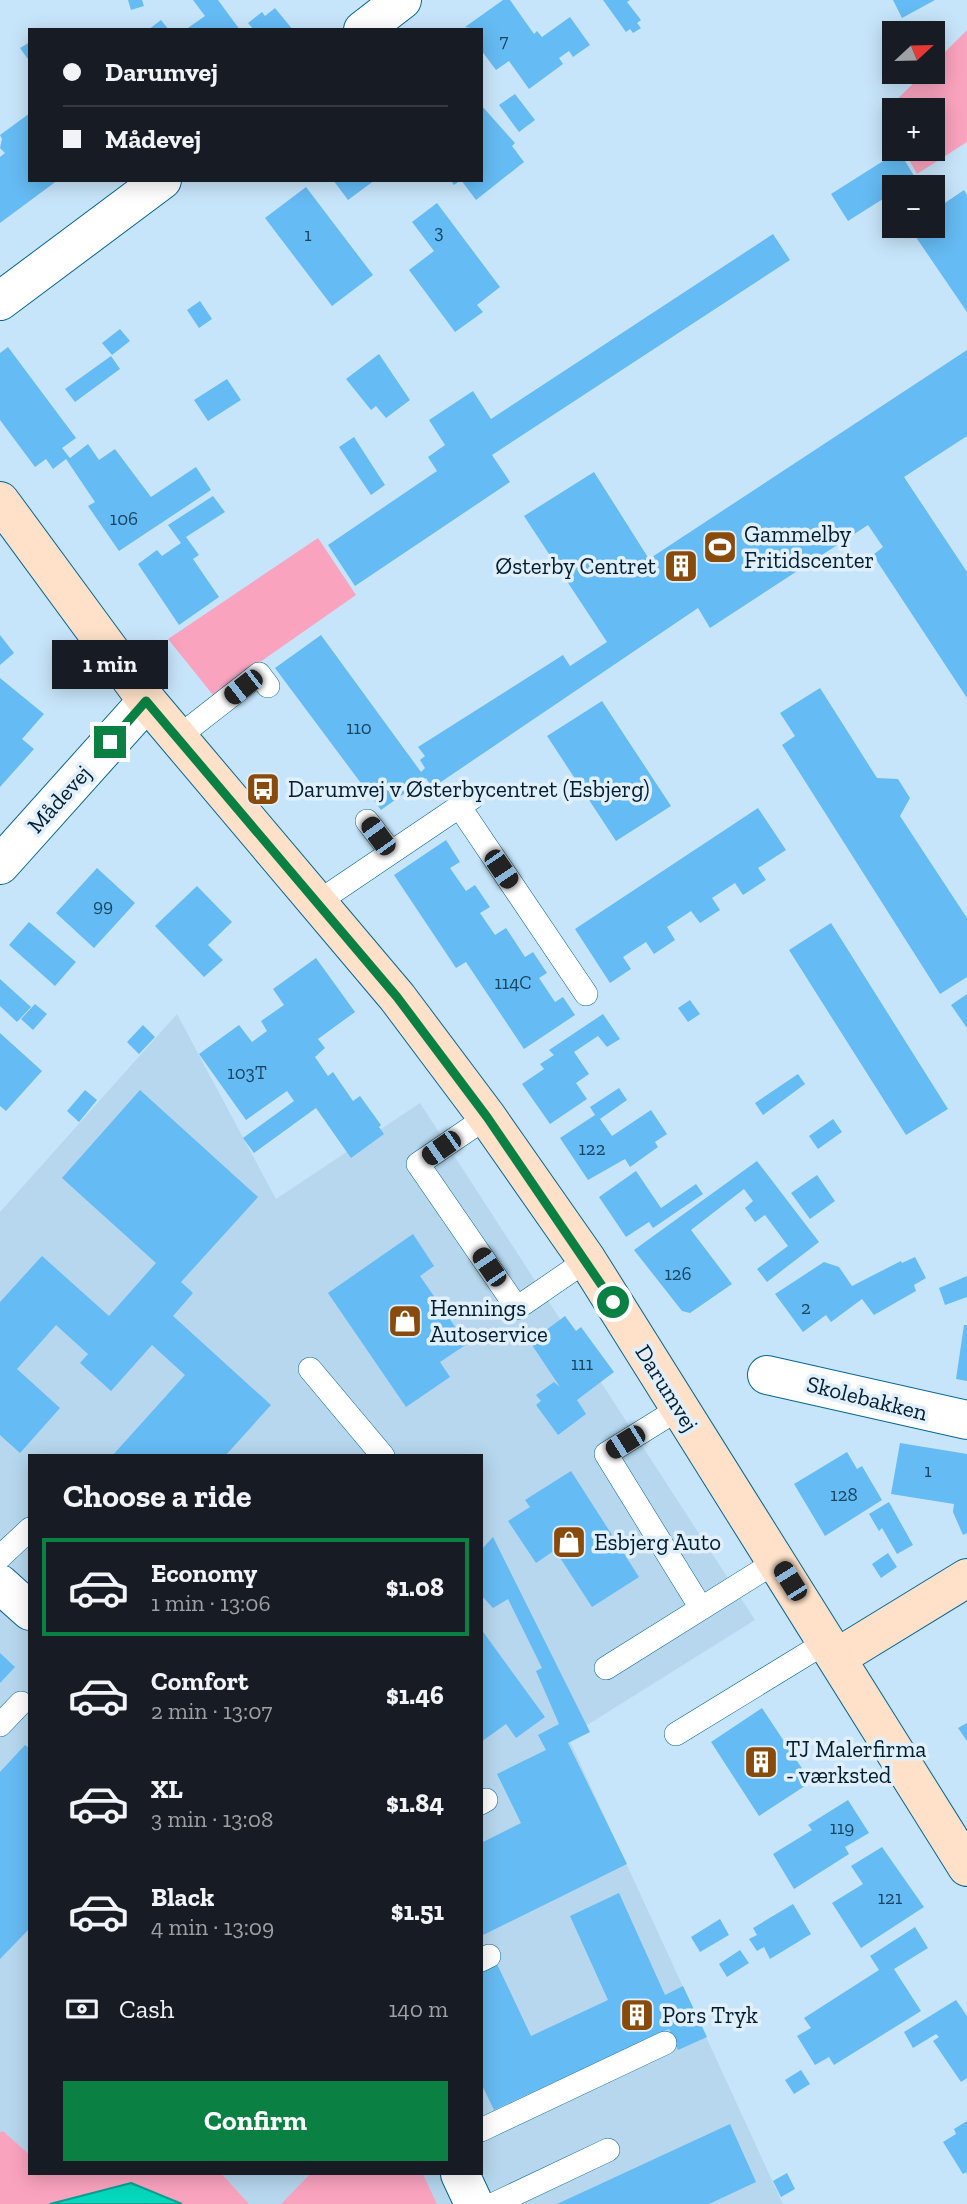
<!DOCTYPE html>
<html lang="en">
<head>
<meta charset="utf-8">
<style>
	:root { --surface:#171b24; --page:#242831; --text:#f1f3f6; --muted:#9ea1a6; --line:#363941; --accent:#0b8043 }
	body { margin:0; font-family:"Zilla Slab",serif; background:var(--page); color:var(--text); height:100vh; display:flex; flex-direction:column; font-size:26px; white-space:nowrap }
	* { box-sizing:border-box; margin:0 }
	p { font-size:23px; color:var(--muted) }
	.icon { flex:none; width:38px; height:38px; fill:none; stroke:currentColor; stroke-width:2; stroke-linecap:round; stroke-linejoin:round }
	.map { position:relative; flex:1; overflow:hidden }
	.panel { position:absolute; left:28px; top:1454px; width:455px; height:721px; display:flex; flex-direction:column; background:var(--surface); border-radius:0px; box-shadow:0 4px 18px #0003 }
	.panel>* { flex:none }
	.guide { position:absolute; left:28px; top:28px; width:455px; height:154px; border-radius:0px; box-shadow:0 4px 18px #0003; display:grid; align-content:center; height:154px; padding:0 35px; background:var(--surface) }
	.needle { width:46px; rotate:68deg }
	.tools { position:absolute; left:882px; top:21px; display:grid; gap:14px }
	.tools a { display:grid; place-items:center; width:63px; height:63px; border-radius:0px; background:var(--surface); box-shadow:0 4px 18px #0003; font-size:35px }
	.end { position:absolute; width:32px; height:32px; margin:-16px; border:9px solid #0b8043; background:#fff; box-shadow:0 0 0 4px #fff }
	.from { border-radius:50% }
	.bubble { position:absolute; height:49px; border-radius:0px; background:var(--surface); box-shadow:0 4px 18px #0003; font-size:23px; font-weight:700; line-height:49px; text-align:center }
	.car { position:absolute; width:21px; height:42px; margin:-21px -10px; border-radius:9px; box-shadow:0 0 5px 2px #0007; background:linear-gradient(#222 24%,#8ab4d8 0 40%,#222 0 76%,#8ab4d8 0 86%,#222 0) }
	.guide b { display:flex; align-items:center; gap:24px; height:66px; font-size:26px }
	.guide b+b { border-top:2px solid var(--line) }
	.guide i { width:18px; height:18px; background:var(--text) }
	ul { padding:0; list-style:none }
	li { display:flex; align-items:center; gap:21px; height:98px; margin:0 14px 10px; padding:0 21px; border:4px solid transparent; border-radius:0px }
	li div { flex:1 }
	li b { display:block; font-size:26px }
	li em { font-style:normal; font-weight:700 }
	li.current { border-color:var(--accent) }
	li>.icon { width:63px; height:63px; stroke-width:1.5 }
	h2 { padding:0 35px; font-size:32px; line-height:84px }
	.pay { display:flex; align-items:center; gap:18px; height:77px; padding:0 35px; font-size:26px }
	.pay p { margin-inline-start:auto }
	.primary-button { display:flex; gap:14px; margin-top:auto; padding:14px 35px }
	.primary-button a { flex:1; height:80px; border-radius:0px; background:var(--accent); color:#fff; font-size:28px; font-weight:700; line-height:80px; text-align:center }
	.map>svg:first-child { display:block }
	.built { fill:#b6d7ee }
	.green { fill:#faa3bf }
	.water { fill:#05d8bc; stroke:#04a092; stroke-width:2 }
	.building { fill:#65bbf3 }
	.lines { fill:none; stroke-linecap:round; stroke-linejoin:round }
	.lane-casing { stroke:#056695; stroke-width:24 }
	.street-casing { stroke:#056695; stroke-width:40 }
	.secondary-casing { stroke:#056695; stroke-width:40 }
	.lane { stroke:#fff; stroke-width:23 }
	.street { stroke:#fff; stroke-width:38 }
	.secondary { stroke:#fee1c8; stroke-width:38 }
	.route { stroke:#0b8043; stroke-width:9 }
	.labels { text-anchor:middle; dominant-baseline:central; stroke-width:7; stroke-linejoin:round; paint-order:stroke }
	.number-label { font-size:19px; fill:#194562 }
	.poi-label { font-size:23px; fill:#001e31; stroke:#e1effa; text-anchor:start }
	.street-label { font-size:23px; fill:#001e31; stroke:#e1effa }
</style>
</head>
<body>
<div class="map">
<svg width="967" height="2204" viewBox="0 0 967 2204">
	<rect width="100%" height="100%" fill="#c7e5fa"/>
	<path class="built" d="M177 1014 276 1199 420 1103 755 1620 568 1737 783 2204H437L423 2174H481V1456H30V2155L3 2131 0 2132V1212Z
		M222 2174H310L281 2204H249Z"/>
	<path class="green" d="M967 30V142L917 174 903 149H933V110H894V133L883 113 925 72H933V64Z
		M318 538 356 595 213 695 168 639Z
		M3 2131 30 2155V2174H222L249 2204H182L131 2183 50 2204H0V2132Z
		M310 2174H423L437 2204H281Z"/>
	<path class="water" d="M131 2183 182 2204H50Z"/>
	<path class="building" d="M128 0H142L144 6 131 10Z
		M193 0H218L240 30H185L205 16Z
		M503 0H510L534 34 537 31 542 37 570 17 590 45 573 57 569 51 559 58 563 64 529 89 509 61 496 70 481 50V30L465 27Z
		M603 0H630L627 2 641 20 637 23 641 28 633 33 630 29 626 32Z
		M893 0H935L902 18Z
		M275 8 293 30H254L248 23 262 12 265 16Z
		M161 20 169 30H148Z
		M30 42V62L20 48Z
		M515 94 535 120 519 132 499 105Z
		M481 105 515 143 512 146 524 162 476 200 461 180 454 185 450 180H481Z
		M30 113V180H58L0 223V157L5 153 0 148 2 139 0 135Z
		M899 151 916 179 902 187H894V192L848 221 831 194Z
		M333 180H375L348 200Z
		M306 187 373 275 332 306 265 218Z
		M964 190 967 195V312L909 227 933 226V211Z
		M437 203 500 287 477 305 483 312 455 332 409 270 434 251 412 222Z
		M773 234 790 260 492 455 510 482 355 586 328 545 437 471 428 457 445 445 429 420 473 391 491 419Z
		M200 301 212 319 199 328 187 310Z
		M120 329 130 341 112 355 102 343Z
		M8 347 76 438 62 448 70 458 88 444 99 460 115 449 151 497 196 467 211 490 119 551 88 506 95 502 66 459 53 469 46 459 35 467 0 420V353Z
		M967 350V436L904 477 967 572V698L873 555 883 547 868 525 710 628 698 608 432 788 426 778 381 810 275 668 321 635 421 772 425 768 420 760 425 756 418 747 563 655 570 666 607 642 524 516 594 472 649 559Z
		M379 354 410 400 386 418 376 406 371 410 346 379Z
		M111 356 120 369 75 402 65 389Z
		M227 379 241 400 208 421 194 400Z
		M354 437 385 485 371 495 339 447Z
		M213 496 225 512 186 537 199 555 193 559 219 597 179 625 138 564 157 550 162 556 181 543 168 525Z
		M0 635 14 653 0 665Z
		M0 678 44 714 22 739 34 749 0 787Z
		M820 688 877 778 898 779 910 798 900 816 967 918V977L940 994 782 745 795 736 780 713Z
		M602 701 671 806 616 841 547 736Z
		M758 808 786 850 758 868 766 880 743 895 735 883 712 898 720 910 700 923 691 911 667 927 675 940 654 954 646 942 623 957 631 969 610 983 575 929Z
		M446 840 460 862 450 868 466 891 475 885 490 907 480 913 495 935 506 928 525 957 533 952 547 973 539 978 555 1002 563 997 575 1015 524 1049 466 962 456 968 394 875Z
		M97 868 135 903 94 948 56 913Z
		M197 886 232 922 208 945 223 960 204 977 155 926Z
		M29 922 76 962 55 986 9 945Z
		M831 923 948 1109 906 1135 789 950Z
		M316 958 355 1012 318 1039 325 1048 315 1057 328 1076 333 1072 353 1101 360 1096 381 1125 379 1127 384 1134 351 1158 316 1108 254 1153 243 1138 294 1101 287 1091 246 1120 199 1054 239 1025 252 1042 267 1031 261 1021 284 1005 273 989Z
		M0 979 31 1007 17 1022 0 1006Z
		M967 994V1028L951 1005Z
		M690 1000 700 1014 688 1022 678 1008Z
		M35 1004 47 1014 33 1030 21 1019Z
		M603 1014 620 1039 607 1047 598 1036 574 1052 589 1074 576 1083 587 1099 550 1124 522 1084 544 1069 540 1064 554 1055 549 1050Z
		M143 1025 155 1037 139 1054 127 1042Z
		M0 1033 42 1071 6 1111 0 1106Z
		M798 1074 805 1084 763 1115 755 1103Z
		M619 1088 627 1100 600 1119 612 1136 651 1110 667 1134 655 1142 658 1147 630 1167 625 1159 588 1180 560 1138 595 1115 590 1107Z
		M85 1090 97 1100 79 1122 67 1111Z
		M140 1090 258 1197 181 1282 193 1293 173 1316 271 1405 225 1456H112L185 1375 152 1345 111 1391 80 1363 88 1354 56 1325 17 1369 60 1408 20 1453 0 1435V1302L42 1256 109 1316 156 1263 62 1178Z
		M833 1119 842 1132 818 1149 809 1136Z
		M757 1161 819 1242 767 1282 757 1269 788 1246 765 1215 755 1222 745 1208 753 1201 744 1189 691 1230 732 1284 690 1313 682 1311 634 1250Z
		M636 1171 661 1208 696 1184 703 1194 653 1228 649 1222 626 1237 599 1197Z
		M817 1175 835 1201 810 1219 791 1193Z
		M413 1234 434 1266 420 1276 467 1344 440 1362 450 1377 406 1407 328 1293Z
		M915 1257 926 1278 914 1285 916 1291 874 1315 862 1299 831 1322 826 1315 803 1332 775 1294 824 1262 839 1267 852 1286 901 1261 902 1263Z
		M967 1276V1297L945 1305 939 1288Z
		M565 1316 576 1331 581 1327 614 1372 577 1400 586 1414 558 1435 536 1405 541 1401 536 1395 554 1382 560 1387 530 1342Z
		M964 1325H967V1381L956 1379Z
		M900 1443 967 1454V1533L963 1535 953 1512 954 1504 891 1494Z
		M847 1452 857 1469 862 1466 882 1500 825 1536 794 1484Z
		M571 1471 639 1577 592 1607 555 1550 536 1563 508 1521 530 1507 525 1500Z
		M889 1502 913 1545 897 1554 882 1528 879 1531 869 1514Z
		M493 1537 590 1732 568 1743 627 1864 481 1936V1843L521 1823 497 1774 546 1750 538 1735 559 1724 536 1671 542 1668 508 1599 493 1608 481 1595V1550Z
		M888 1553 897 1567 881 1578 872 1564Z
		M481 1629 545 1717 516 1738 506 1724 481 1742Z
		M0 1653 15 1667 0 1683Z
		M762 1708 811 1782 759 1816 711 1742Z
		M967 1723V1741L958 1728Z
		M25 1745 30 1749V1928L0 1959V1772Z
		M848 1800 869 1833 845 1847 849 1854 794 1889 773 1854 812 1830 808 1825Z
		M882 1847 924 1907 861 1948 832 1903 863 1884 851 1866Z
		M619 1893 665 1995 683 1986 707 2037 678 2050 669 2029 494 2110 481 2083V1971L497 1964 531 2036 608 2000 570 1916Z
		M793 1904 811 1934 770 1959 764 1947 757 1951 749 1939 757 1935 753 1928Z
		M720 1919 729 1935 700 1952 691 1937Z
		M915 1927 928 1948 894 1969 921 2011 834 2065 829 2057 815 2065 797 2036 811 2028 804 2018 879 1970 870 1956Z
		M740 1950 749 1963 727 1977 719 1964Z
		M956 2000 967 2016V2078L961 2082 933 2041 939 2037 936 2034 913 2048 904 2032Z
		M801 2070 810 2084 794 2094 785 2080Z
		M967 2121V2172L963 2174 943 2142 956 2134 954 2129Z
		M730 2124 756 2182 709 2204H557Z
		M787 2173 795 2189 781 2197 773 2181Z"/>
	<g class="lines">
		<g class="lane-casing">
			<path id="lane" d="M177 738 259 674 268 686
				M459 806 586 994
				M367 821 391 852
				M318 902 472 798
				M487 1117 418 1164 517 1308 587 1260
				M310 1369 383 1456
				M680 1408 606 1454 701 1608
				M0 1557 30 1529
				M606 1668 777 1561
				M0 1725 21 1703
				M676 1734 828 1641
				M481 1803 486 1800
				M481 1960 489 1956
				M481 2130 665 2043
				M494 2204 608 2150"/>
		</g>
		<g class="street-casing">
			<path id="street" d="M363 30 402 0
				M0 301 162 180
				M0 865 147 701
				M767 1375 967 1420
				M0 1584 30 1611
				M460 2174 474 2204"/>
		</g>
		<g class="secondary-casing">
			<path id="secondary" d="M0 501 147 701 397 997 487 1117 587 1260 967 1867
				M838 1657 967 1578"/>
		</g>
		<use href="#lane" class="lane"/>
		<use href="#street" class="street"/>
		<use href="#secondary" class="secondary"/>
	</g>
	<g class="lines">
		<path class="route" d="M110 742 146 701 397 997 487 1117 613 1302"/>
	</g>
	<defs>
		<g id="stadium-square" transform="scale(1.75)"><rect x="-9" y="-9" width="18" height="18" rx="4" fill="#884b0b" stroke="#e1effa"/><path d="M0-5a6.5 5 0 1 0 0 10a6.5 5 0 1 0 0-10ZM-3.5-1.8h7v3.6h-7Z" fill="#fff"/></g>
		<g id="building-square" transform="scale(1.75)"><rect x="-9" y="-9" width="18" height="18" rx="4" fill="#884b0b" stroke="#e1effa"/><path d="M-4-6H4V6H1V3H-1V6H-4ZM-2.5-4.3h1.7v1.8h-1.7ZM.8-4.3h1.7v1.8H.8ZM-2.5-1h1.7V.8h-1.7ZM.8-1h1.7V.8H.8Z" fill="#fff"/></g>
		<g id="bus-square" transform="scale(1.75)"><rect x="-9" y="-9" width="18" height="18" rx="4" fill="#884b0b" stroke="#e1effa"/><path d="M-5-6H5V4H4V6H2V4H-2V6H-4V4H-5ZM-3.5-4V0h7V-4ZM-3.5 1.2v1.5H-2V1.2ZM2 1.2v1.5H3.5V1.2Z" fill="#fff"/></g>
		<g id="shop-square" transform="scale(1.75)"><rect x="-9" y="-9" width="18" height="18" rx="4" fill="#884b0b" stroke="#e1effa"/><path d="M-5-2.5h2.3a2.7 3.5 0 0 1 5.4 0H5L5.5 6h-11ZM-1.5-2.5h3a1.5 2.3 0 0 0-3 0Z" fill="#fff"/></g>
	</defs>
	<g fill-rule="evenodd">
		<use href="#stadium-square" x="720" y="547"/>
		<use href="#building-square" x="681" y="566"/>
		<use href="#bus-square" x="263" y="789"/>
		<use href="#shop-square" x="405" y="1321"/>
		<use href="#shop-square" x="569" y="1542"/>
		<use href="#building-square" x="761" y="1762"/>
		<use href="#building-square" x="637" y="2015"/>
	</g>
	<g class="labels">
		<g class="number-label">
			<text x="504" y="40">7</text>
			<text x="439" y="231">3</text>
			<text x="308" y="234">1</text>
			<text x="124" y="518">106</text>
			<text x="359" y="727">110</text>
			<text x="103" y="905">99</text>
			<text x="513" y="982">114C</text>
			<text x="247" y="1072">103T</text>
			<text x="592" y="1148">122</text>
			<text x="678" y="1273">126</text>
			<text x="806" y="1307">2</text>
			<text x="582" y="1363">111</text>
			<text x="928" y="1470">1</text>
			<text x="844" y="1494">128</text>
			<text x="842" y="1827">119</text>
			<text x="890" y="1897">121</text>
		</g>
		<g class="poi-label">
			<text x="744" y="534">Gammelby<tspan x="744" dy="26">Fritidscenter</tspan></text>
			<text x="656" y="566" text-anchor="end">Østerby Centret</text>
			<text x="288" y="789">Darumvej v Østerbycentret (Esbjerg)</text>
			<text x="430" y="1308">Hennings<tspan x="430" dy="26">Autoservice</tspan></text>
			<text x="594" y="1542">Esbjerg Auto</text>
			<text x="786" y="1749">TJ Malerfirma<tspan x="786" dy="26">- værksted</tspan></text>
			<text x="662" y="2015">Pors Tryk</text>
		</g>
		<g class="street-label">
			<text transform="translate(59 799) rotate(-48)">Mådevej</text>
			<text transform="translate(667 1388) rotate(58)">Darumvej</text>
			<text transform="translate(867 1398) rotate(14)">Skolebakken</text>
		</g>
	</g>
</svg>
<div class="tools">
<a><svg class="needle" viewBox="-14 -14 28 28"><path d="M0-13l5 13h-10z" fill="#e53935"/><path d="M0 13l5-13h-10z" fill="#9ea1a6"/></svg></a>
<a>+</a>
<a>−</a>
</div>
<i class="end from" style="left:613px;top:1302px"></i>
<i class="end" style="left:110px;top:742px"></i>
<div class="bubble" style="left:52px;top:640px;width:116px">1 min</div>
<i class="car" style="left:243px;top:687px;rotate:232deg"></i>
<i class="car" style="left:378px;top:836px;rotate:324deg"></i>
<i class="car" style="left:501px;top:869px;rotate:146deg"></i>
<i class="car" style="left:441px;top:1148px;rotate:235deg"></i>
<i class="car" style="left:489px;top:1267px;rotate:326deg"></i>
<i class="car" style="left:625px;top:1442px;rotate:238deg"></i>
<i class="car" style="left:790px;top:1581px;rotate:328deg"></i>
<div class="guide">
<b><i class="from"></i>Darumvej</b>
<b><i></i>Mådevej</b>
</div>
<section class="panel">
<h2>Choose a ride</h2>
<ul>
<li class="current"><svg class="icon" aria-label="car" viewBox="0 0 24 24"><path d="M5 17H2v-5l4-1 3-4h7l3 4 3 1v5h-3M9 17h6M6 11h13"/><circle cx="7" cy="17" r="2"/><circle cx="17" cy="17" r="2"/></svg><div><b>Economy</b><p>1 min · 13:06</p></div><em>$1.08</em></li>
<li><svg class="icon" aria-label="car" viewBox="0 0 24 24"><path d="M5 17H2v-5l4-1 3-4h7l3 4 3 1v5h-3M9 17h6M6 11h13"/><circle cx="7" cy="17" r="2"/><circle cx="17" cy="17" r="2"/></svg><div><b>Comfort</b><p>2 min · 13:07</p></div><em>$1.46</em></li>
<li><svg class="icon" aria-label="car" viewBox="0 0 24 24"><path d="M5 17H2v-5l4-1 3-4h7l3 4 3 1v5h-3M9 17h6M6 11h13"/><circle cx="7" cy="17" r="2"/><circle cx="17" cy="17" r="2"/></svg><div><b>XL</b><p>3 min · 13:08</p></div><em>$1.84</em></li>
<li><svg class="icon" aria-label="car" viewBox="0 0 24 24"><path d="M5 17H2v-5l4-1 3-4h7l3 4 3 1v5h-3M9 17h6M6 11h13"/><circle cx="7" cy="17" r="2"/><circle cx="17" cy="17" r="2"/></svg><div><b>Black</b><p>4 min · 13:09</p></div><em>$1.51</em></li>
</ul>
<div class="pay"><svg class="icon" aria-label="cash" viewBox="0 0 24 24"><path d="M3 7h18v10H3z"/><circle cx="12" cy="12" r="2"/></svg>Cash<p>140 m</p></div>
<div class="primary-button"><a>Confirm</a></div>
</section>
</div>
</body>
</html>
